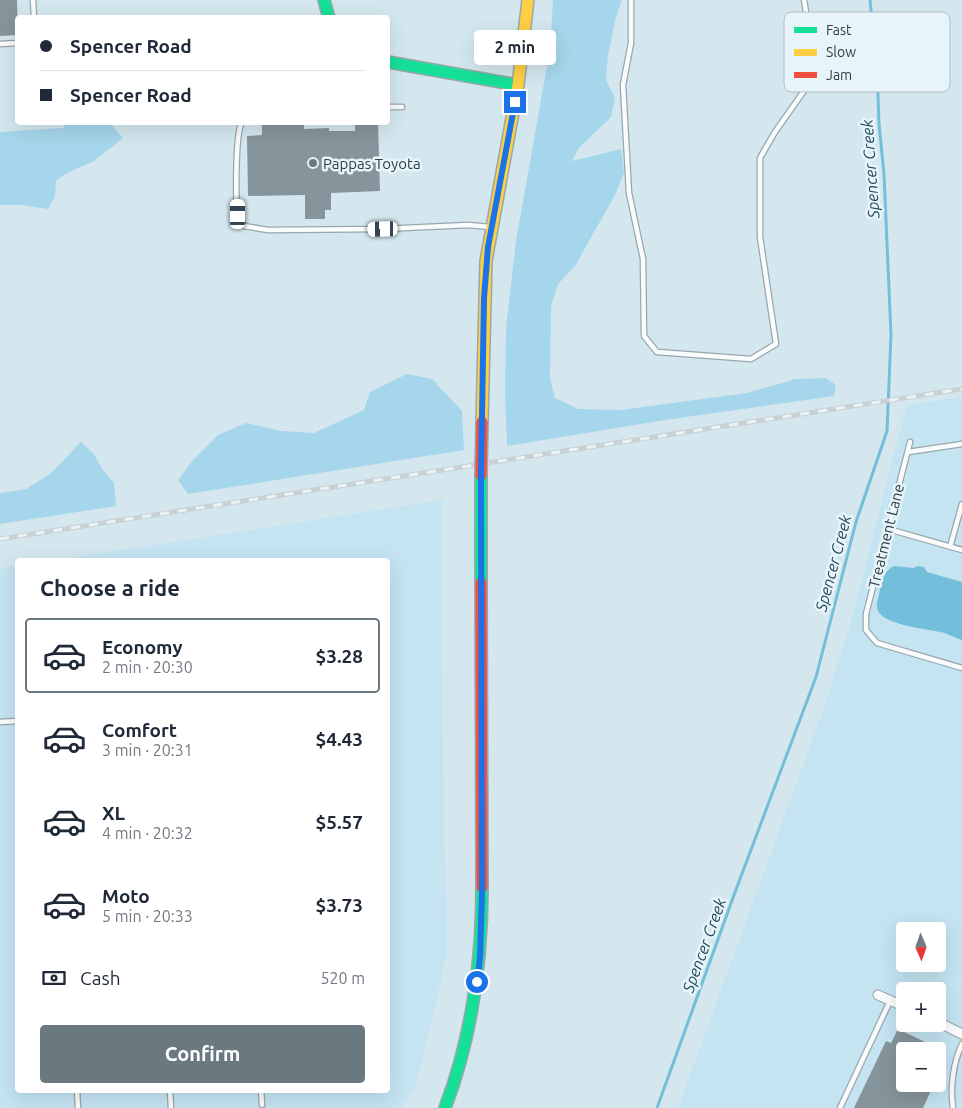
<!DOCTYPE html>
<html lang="en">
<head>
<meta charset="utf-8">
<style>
	:root { --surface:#fff; --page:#f6f6f7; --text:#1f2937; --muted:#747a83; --line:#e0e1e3; --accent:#69797f }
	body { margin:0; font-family:Ubuntu,sans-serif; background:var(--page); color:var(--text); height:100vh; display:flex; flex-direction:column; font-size:19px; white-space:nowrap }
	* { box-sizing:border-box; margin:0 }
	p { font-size:16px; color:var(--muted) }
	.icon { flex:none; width:28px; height:28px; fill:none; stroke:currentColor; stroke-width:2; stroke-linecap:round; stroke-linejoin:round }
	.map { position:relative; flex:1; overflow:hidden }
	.panel { position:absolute; left:15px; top:558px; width:375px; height:535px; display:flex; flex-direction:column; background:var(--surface); border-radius:5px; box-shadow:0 5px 20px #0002 }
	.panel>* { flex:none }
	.top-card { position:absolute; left:15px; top:15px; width:375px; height:110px; border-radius:5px; box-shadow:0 5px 20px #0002; display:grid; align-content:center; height:110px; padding:0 25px; background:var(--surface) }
	.needle { width:32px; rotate:178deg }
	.fabs { position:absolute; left:896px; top:922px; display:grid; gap:10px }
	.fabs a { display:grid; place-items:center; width:50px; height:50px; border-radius:5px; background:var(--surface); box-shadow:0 5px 20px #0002; font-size:25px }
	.end { position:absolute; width:22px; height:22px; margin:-11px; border:6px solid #1a73e8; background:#fff; box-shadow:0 0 0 2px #fff }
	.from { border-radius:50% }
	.bubble { position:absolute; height:35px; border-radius:5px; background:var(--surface); box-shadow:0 5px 20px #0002; font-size:16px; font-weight:600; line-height:35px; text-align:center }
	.car { position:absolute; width:15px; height:30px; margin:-15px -8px; border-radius:6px; box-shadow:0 0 4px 1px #0007; background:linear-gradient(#fff 24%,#345 0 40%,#fff 0 76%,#345 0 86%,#fff 0) }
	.top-card b { display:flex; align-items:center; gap:18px; height:48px; font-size:19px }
	.top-card b+b { border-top:1px solid var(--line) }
	.top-card i { width:12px; height:12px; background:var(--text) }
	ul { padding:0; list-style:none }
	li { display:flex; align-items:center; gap:15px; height:75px; margin:0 10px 8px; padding:0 15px; border:2px solid transparent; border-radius:5px }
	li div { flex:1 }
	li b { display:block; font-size:19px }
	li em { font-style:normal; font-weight:600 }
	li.current { border-color:var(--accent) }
	li>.icon { width:45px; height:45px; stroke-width:1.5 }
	h2 { padding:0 25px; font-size:22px; line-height:60px }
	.pay { display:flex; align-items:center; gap:12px; height:55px; padding:0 25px; font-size:19px }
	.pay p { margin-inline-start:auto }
	.button { display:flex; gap:10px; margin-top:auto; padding:10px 25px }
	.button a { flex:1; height:58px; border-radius:5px; background:var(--accent); color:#fff; font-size:20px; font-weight:600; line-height:58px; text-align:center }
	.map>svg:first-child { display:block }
	.built { fill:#c4e4f2; fill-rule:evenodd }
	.green { fill:#a6d6eb }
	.water { fill:#73beda }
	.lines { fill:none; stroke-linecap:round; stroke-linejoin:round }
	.stream { stroke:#73beda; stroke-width:3 }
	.building { fill:#86959b }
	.lane-casing { stroke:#99a7ad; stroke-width:7 }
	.street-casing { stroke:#99a7ad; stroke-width:11 }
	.fast-casing { stroke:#99a7ad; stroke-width:14 }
	.slow-casing { stroke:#99a7ad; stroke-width:14 }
	.jam-casing { stroke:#99a7ad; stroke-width:14 }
	.lane { stroke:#f9fbfd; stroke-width:4.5 }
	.street { stroke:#f9fbfd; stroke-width:9 }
	.fast { stroke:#16e098; stroke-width:11 }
	.slow { stroke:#ffcf43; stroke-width:11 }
	.jam { stroke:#f24e42; stroke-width:11 }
	.rail-casing { stroke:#cbd0d3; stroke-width:5 }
	.rail { stroke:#e7f5fb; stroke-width:3; stroke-dasharray:9; stroke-linecap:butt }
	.jam-bridge-casing { stroke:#99a7ad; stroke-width:14; stroke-linecap:butt }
	.jam-bridge { stroke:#f24e42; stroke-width:11 }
	.route { stroke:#1a73e8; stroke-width:6 }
	.poi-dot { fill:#69797f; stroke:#e7f5fb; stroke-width:2 }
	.labels { text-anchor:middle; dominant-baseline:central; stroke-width:5; stroke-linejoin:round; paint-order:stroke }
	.poi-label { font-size:15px; fill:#303e43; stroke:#e7f5fb; text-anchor:start }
	.street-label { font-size:15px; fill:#303e43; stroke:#e7f5fb }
	.water-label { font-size:16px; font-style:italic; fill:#1f4959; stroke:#e7f5fb }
	.key { fill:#e7f5fb; stroke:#b0bec4; stroke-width:1 }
	.key-label { font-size:14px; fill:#303e43 }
</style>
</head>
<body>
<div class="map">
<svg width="962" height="1108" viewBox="0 0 962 1108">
	<rect width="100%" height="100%" fill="#d4e7ef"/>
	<path class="built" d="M962 397V1108H678L824 708 848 632 907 405ZM905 931H938V964H905ZM905 991H938V1024H905ZM905 1051H938V1084H905Z
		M442 500 443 763 447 955 415 1089 402 1108H0V569L17 566 18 1090H388V560H58Z"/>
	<path class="green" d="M553 0H622L616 17 608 55 606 80 615 98 611 117 578 149 572 161 621 149 624 173 615 195 575 266 558 284 551 306 550 378 555 398 578 409 621 410 747 393 795 379 826 378 836 385 834 396 672 419 507 446 505 393 506 328 516 241 550 49Z
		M109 122 123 138 94 161 65 174 56 181 55 196 48 209 21 205H0V132L64 128V123Z
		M407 374 432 379 462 411 464 450 188 494 178 480 193 460 218 435 246 423 281 431 314 433 364 410 370 392Z
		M81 442 93 453 103 470 114 483 116 506 0 524V493L26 489 50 474Z"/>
	<path class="water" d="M894 566 913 568 918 566 924 567 927 572 962 582V640C954 638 948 633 940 632 927 629 885 625 878 611 875 605 879 596 880 589 882 580 885 570 894 566Z"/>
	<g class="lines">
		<path class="stream" d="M657 1108 734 895 816 677 856 522 887 431 891 335 884 174 879 124 877 68 870 0"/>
	</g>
	<path class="building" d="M0 0H17L18 35 0 36Z
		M262 122H304V129L329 128V131H355V122H378L380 191 331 193V210H325V219H305V195L248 196 247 136 262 135Z
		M898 1029 944 1051 938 1065V1051H905V1084H934L923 1108H854L886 1041 891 1043Z"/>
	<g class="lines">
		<g class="lane-casing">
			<path id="lane" d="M33 0 34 18
				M631 0V43L623 85 629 193 643 259 644 336 657 352 751 359 776 344 760 237V158L775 132 806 88 808 24 804 0
				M0 44 18 43
				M388 107H402
				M242 122C235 134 236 197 237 212 238 217 242 222 244 226L268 230 383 229 468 225 490 227
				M910 442 866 614V630L877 643 962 668
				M908 452 962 444
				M888 529 962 550
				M950 547 962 504
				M0 722 18 721
				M77 1090 78 1108
				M170 1090 171 1108
				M261 1090 262 1105
				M840 1108 890 1001
				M953 1108C950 1088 953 1063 962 1044"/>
		</g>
		<g class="street-casing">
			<path id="street" d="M878 995 905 1007
				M938 1022 962 1034"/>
		</g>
		<g class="fast-casing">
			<path id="fast" d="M324 0 329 18
				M388 62 518 85
				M481 475V583
				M445 1108C472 1037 482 963 482 887"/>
		</g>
		<g class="slow-casing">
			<path id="slow" d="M482 422 486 261 518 85 528 0"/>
		</g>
		<g class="jam-casing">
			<path id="jam" d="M481 583 482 887"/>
		</g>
		<use href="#lane" class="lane"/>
		<use href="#street" class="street"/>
		<use href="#fast" class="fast"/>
		<use href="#slow" class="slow"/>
		<use href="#jam" class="jam"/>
		<g class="rail-casing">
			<path id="rail" d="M0 539 962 389"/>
		</g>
		<use href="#rail" class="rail"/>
		<g class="jam-bridge-casing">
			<path id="jam-bridge" d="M481 475 482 422"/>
		</g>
		<use href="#jam-bridge" class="jam-bridge"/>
	</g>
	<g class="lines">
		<path class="route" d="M477 982 480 958 482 894 481 475 484 298 488 247 515 102"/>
	</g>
	<circle class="poi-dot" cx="313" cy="163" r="5"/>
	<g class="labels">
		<g class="poi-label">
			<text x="323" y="163">Pappas Toyota</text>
		</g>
		<g class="street-label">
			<text transform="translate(886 536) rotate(-76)">Treatment Lane</text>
		</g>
		<g class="water-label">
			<text transform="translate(870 169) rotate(-94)">Spencer Creek</text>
			<text transform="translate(833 563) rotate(-75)">Spencer Creek</text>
			<text transform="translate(704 945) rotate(-70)">Spencer Creek</text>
		</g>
	</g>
	<rect x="784" y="12" width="166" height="80" rx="8" class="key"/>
	<rect x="794" y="27" width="23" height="6" fill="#16e098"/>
	<rect x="794" y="49" width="23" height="7" fill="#ffcf43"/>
	<rect x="794" y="72" width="23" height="6" fill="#f24e42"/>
	<g class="key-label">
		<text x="826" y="35">Fast</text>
		<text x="826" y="57">Slow</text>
		<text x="826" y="80">Jam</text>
	</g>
</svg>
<div class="fabs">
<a><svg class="needle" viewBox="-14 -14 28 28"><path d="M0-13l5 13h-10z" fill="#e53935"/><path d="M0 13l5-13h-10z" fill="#747a83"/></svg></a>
<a>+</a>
<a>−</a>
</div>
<i class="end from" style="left:477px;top:982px"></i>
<i class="end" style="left:515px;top:102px"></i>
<div class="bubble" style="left:474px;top:30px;width:82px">2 min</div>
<i class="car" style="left:238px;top:214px;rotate:0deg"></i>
<i class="car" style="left:383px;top:229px;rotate:269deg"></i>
<div class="top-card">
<b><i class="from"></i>Spencer Road</b>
<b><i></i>Spencer Road</b>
</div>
<section class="panel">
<h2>Choose a ride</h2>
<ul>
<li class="current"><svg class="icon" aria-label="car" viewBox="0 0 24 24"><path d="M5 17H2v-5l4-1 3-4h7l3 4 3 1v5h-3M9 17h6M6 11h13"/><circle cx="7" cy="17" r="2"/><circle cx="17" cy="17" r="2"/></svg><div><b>Economy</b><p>2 min · 20:30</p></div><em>$3.28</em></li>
<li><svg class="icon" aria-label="car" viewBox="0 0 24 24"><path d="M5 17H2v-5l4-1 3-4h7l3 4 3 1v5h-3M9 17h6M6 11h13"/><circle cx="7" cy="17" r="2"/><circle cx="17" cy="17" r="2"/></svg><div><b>Comfort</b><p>3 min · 20:31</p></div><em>$4.43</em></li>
<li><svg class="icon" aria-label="car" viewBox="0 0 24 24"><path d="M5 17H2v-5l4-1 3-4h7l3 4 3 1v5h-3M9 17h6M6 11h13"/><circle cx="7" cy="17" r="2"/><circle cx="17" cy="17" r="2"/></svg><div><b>XL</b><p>4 min · 20:32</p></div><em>$5.57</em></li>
<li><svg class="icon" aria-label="car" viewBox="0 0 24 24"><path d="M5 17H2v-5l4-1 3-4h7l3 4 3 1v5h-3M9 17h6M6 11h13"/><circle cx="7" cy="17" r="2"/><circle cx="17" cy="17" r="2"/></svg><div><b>Moto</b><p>5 min · 20:33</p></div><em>$3.73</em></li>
</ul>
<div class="pay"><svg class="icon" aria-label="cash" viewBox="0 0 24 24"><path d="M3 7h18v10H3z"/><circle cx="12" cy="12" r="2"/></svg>Cash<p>520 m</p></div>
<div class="button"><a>Confirm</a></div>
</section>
</div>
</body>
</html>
